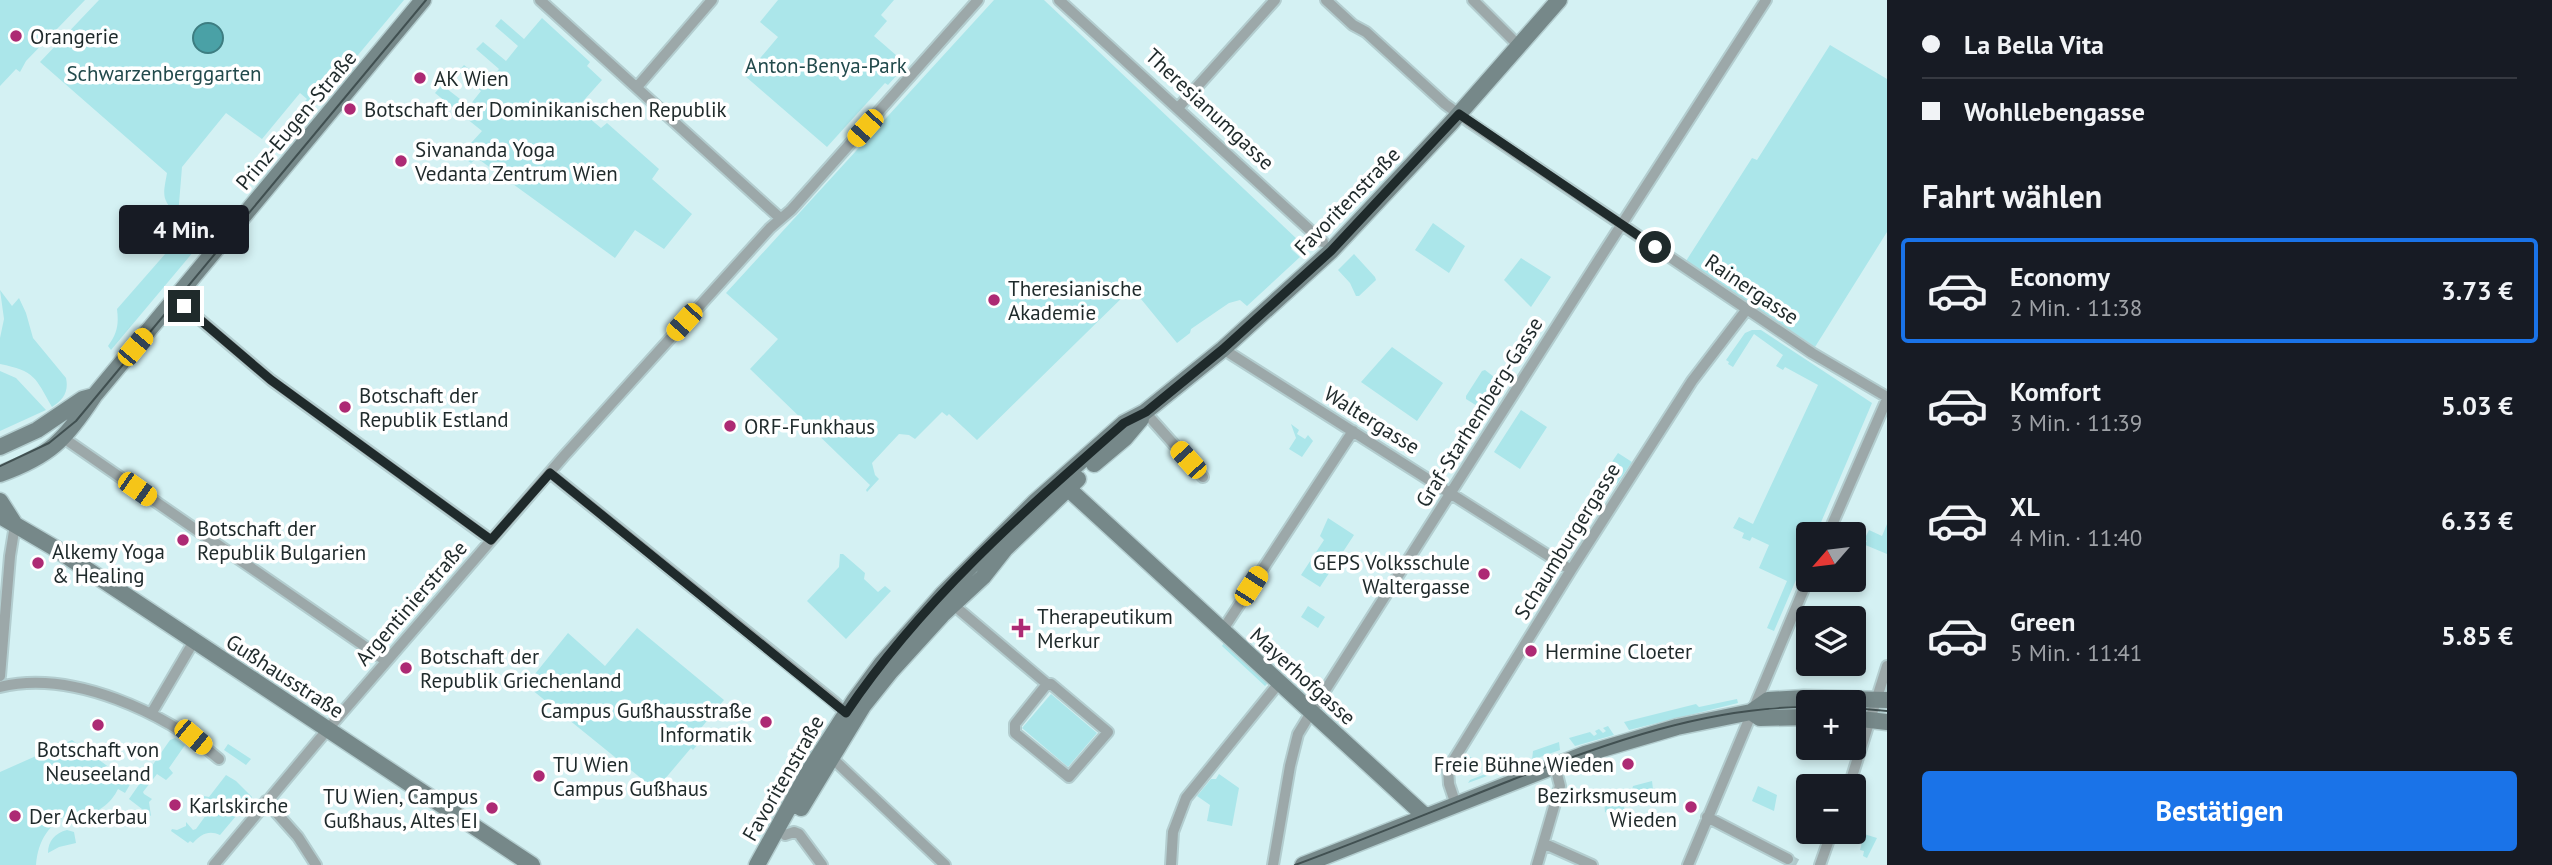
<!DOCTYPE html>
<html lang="de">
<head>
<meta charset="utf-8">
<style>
	:root { --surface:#171b24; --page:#242831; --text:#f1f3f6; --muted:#9ea1a6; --line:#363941; --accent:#1a73e8 }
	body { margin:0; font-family:"PT Sans",sans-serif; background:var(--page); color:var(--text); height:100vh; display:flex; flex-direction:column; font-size:26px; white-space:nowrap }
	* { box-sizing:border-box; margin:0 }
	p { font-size:23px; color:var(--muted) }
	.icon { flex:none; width:38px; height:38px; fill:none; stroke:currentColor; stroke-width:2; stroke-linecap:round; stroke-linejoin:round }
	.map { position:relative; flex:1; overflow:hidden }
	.details { display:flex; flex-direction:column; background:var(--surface); width:665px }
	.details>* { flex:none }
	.guide { display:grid; align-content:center; height:154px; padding:0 35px; background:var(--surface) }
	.needle { width:46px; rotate:242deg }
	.controls { position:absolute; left:1796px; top:522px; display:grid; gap:14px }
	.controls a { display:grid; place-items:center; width:70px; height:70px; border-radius:7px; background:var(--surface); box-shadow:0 4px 10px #0003; font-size:35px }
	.end { position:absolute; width:32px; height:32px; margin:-16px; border:9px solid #1f2a2b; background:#fff; box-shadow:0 0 0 4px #fff }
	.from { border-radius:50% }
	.bubble { position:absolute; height:49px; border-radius:7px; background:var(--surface); box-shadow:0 4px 10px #0003; font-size:23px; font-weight:800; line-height:49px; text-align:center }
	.car { position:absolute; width:21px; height:42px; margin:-21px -10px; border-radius:9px; box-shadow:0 0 5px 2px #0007; background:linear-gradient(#f5c518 24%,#345 0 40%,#f5c518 0 76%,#345 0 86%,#f5c518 0) }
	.guide b { display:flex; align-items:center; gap:24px; height:66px; font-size:26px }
	.guide b+b { border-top:2px solid var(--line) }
	.guide i { width:18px; height:18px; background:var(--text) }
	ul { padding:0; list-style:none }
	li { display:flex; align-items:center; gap:21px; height:105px; margin:0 14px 10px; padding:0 21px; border:4px solid transparent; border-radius:7px }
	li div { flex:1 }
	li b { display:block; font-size:26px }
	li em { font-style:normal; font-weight:800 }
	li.selected { border-color:var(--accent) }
	li>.icon { width:63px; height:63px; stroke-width:1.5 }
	h2 { padding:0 35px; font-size:32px; line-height:84px }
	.button { display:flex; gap:14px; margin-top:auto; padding:14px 35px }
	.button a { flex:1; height:80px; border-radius:7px; background:var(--accent); color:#fff; font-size:28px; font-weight:800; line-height:80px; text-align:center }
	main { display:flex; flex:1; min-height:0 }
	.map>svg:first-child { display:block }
	.green { fill:#abe6ea }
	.water { fill:#4aa1a6; stroke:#3d7d81; stroke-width:2 }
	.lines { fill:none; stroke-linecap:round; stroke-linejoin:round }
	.street-tunnel { stroke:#b0c9cb; stroke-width:10; stroke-dasharray:10 5; stroke-linecap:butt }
	.street-casing { stroke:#b3cdcf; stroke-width:14 }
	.secondary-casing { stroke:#b3cdcf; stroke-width:19 }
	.street { stroke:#9ca8a9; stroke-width:10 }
	.secondary { stroke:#768889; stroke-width:16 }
	.tram { stroke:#415051; stroke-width:2 }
	.route { stroke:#1f2a2b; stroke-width:9 }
	.poi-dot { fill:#ad2a74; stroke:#fff; stroke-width:2.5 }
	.labels { text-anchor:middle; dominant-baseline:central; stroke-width:7; stroke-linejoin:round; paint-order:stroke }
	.poi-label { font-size:21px; fill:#1f2a2b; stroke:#fff; text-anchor:start }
	.park-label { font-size:21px; fill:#224a4c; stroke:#fff }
	.street-label { font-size:21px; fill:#1f2a2b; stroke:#fff }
</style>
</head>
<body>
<main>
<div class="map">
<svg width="1887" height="865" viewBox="0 0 1887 865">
	<rect width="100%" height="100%" fill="#d4f1f3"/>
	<path class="green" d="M0 0H85L26 61 20 72 16 69 0 86Z
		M99 0H404L307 116 298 109 307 99 300 93 262 139 226 113 182 167 178 216C161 199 163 196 167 173L40 62Z
		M778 0H894L881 15 887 21 874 36 904 62 905 66 888 85 885 83 827 147 745 76 778 37 760 22Z
		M994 0H1044L1299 241 1291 249 1300 257 1247 306 1240 300 1229 303 1191 329 1190 333 1177 343 1132 288 977 440 949 414 947 416 942 412 915 439 909 435 899 434 872 463 875 475 879 479 867 492 866 490 870 485 750 369 778 339 726 293Z
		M542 18 590 62 587 66 602 80 577 108 601 128 607 123 659 169 652 179 692 214 664 249 635 230 615 258 477 158 471 163 460 155 482 131 435 93 442 85 469 106 481 91 458 72 464 65 487 84 499 69 476 49 483 42 506 61 518 46 495 26 501 19 524 39Z
		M1830 45 1887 79V232L1815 347 1686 261 1752 158 1757 160Z
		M219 219 220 220 111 350 108 346C117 334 119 325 117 309L180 237 196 235Z
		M1433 223 1465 246 1449 273 1415 250Z
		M1354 254 1375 277 1376 280 1359 296H1356L1350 283 1338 270Z
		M1521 258 1551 277 1531 307 1504 280Z
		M0 290 12 306 19 298 26 313 33 338 66 378C69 392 63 400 52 407 35 377 35 371 0 364V338L4 319Z
		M1752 330H1761L1872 403 1816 534H1808V552L1774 631 1767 628 1787 581 1759 568 1769 545 1752 537 1750 541 1742 538 1744 533 1733 528 1739 517 1753 524 1818 385 1785 367 1783 370 1776 366 1783 355 1754 334 1733 367 1728 364 1729 362 1726 360 1745 333Z
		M1392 347 1443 383 1417 421 1361 382Z
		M1485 370 1502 383 1486 408 1482 409 1466 399V396L1482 371Z
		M0 371 16 378 46 410 0 431Z
		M1521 410 1547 427 1520 469 1494 452Z
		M1291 424 1299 430 1297 434 1305 439 1308 435 1313 441 1302 457 1289 449 1296 438Z
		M1618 453 1632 462 1617 484 1603 475Z
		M1328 518 1354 535 1320 587 1301 575 1324 540 1320 536Z
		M1887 524V554L1863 544 1864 541 1867 542 1865 538 1869 530 1882 536Z
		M840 554H843L865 573 864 579 878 592 885 586 891 591 846 639 807 601 839 567Z
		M1308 606 1325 617 1318 628 1301 617Z
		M637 628 724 700 697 733 703 738 693 750 691 748 664 780 666 782 658 792 526 685 568 633 605 666Z
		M1224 643 1268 683 1265 686 1222 646Z
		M1051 694 1097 733 1068 767 1022 728Z
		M1737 699 1738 703 1629 730 1624 722 1696 704 1699 707Z
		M1608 726 1614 735 1575 746 1569 738 1590 732 1594 736 1597 734 1595 731 1599 729 1603 733 1606 731 1603 728Z
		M175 738 185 745 169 768 173 773 166 780 157 774 143 792 144 794 152 799 149 802 151 816 129 799 170 740Z
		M72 740 125 779 127 777 132 781 125 793 118 789C110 806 91 819 72 813 49 823 38 840 36 865H0V772Z
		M1559 742 1560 750 1532 760 1533 751Z
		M228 744 251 759 246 765 224 750Z
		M1466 756 1471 757 1476 770 1461 775 1459 768Z
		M1521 760 1525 762 1468 783 1470 780Z
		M1219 774 1239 788 1232 826 1207 821 1210 805 1197 796 1211 779H1216Z
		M226 775 236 781 252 797 220 835C209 830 201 834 193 843L190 841 188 843 171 831 172 829 177 830 186 826V822L193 830 196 829 209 811 200 804 204 796 209 797Z
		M1804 779 1812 781 1809 783 1810 786 1813 784V786H1808V801L1805 805 1797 803Z
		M1652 781 1654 797 1645 800 1632 790 1633 786Z
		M1758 786 1777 795 1774 811 1752 801Z
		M1615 798 1623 804 1626 813 1623 822 1605 812 1604 801Z
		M67 830 74 832 76 843 59 847 48 853C48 841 55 833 67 830Z
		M1864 834 1877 838 1867 858 1863 856 1864 851 1860 850Z"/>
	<path class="water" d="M193 38a15 15 0 1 1 30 0a15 15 0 1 1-30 0Z"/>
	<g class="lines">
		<path class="street-tunnel" d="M1788 859 1799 865"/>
		<g class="street-casing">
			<path id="street" d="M540 0 780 218
				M1059 0 1323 242
				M1326 0 1353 25 1366 32 1445 104 1471 123 1812 353 1887 397
				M1473 0 1519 46
				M637 87 712 0
				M1178 108 1275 0
				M176 299 271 380 491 540
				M1223 349 1571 570
				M1145 412 1203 477
				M65 439 386 661
				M550 473 833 701 846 713V717
				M1828 534 1887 399
				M950 602 1047 684H1051L1108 732 1069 777 1015 733V724L1047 684
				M1222 631 1353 431
				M0 676 10 556 15 525
				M0 687C72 669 165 713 219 759
				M151 714 194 641
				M831 753 832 758 945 865
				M1849 786 1887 666
				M266 801 298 837 316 865
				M1456 805 1449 784 1448 769 1571 570 1692 381 1747 309
				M1707 817 1788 859
				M785 835 794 832 799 834 822 865
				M1545 844 1592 865
				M214 865 328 729 564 456 770 228 791 210 978 0
				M1171 865 1173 832 1186 798 1279 683
				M1273 865 1290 766 1298 734 1312 711C1463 473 1613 236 1766 0
				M1537 865 1560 786 1555 766
				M1688 865 1808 579
				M1820 865 1832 831"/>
		</g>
		<g class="secondary-casing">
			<path id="secondary" d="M0 447 37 430 83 399 94 396
				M1094 464 1125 438 1141 419
				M0 474C50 456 65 440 94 396L423 0
				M1062 483 1425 816
				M0 501 14 523
				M0 516 53 547 532 865
				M1751 712 1760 718 1808 717
				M1853 718 1887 722
				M801 808 863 706 891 671 942 615 983 577 1005 549 1078 479
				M757 865 809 771 854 701 882 663 942 595 1036 501 1124 423 1145 412 1223 349 1331 251 1451 123 1559 0
				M1303 865 1585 754 1677 727 1751 712 1768 700 1804 698 1887 700"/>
		</g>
		<use href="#street" class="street"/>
		<use href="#secondary" class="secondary"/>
		<path class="tram" d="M0 466 49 443 76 421 426 0
			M1853 708 1887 711
			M1295 865C1368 838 1441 808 1514 779 1609 743 1705 707 1808 707"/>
	</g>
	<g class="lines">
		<path class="route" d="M184 306 271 380 491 540 550 473 846 713C921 601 1024 511 1124 423L1146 412 1223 349 1331 251 1459 114 1655 247"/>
	</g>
	<g class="poi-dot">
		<circle cx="16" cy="36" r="7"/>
		<circle cx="420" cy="78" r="7"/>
		<circle cx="350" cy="109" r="7"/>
		<circle cx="401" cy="161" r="7"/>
		<circle cx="994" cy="300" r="7"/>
		<circle cx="345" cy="407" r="7"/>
		<circle cx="730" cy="426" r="7"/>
		<circle cx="183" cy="540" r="7"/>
		<circle cx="38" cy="563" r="7"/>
		<circle cx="1484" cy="574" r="7"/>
		<path d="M1017.5 617.5h7v7h7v7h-7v7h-7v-7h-7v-7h7z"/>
		<circle cx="1531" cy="651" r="7"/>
		<circle cx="406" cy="668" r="7"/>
		<circle cx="766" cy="722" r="7"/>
		<circle cx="98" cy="725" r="7"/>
		<circle cx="1628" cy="764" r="7"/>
		<circle cx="539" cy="776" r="7"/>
		<circle cx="175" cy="805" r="7"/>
		<circle cx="1691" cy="807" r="7"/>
		<circle cx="492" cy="808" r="7"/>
		<circle cx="15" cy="816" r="7"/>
	</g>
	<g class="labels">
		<g class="poi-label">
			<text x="30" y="36">Orangerie</text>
			<text x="434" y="78">AK Wien</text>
			<text x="364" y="109">Botschaft der Dominikanischen Republik</text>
			<text x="415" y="149">Sivananda Yoga<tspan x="415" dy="24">Vedanta Zentrum Wien</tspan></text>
			<text x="1008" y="288">Theresianische<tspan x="1008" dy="24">Akademie</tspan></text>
			<text x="359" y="395">Botschaft der<tspan x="359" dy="24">Republik Estland</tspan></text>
			<text x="744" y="426">ORF-Funkhaus</text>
			<text x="197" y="528">Botschaft der<tspan x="197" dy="24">Republik Bulgarien</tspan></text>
			<text x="52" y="551">Alkemy Yoga<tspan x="52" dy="24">&amp; Healing</tspan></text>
			<text x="1470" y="562" text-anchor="end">GEPS Volksschule<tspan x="1470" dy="24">Waltergasse</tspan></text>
			<text x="1037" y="616">Therapeutikum<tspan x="1037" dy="24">Merkur</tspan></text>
			<text x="1545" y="651">Hermine Cloeter</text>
			<text x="420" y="656">Botschaft der<tspan x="420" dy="24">Republik Griechenland</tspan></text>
			<text x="752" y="710" text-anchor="end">Campus Gußhausstraße<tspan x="752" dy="24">Informatik</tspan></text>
			<text x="98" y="749" text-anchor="middle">Botschaft von<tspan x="98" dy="24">Neuseeland</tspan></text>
			<text x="553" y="764">TU Wien<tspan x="553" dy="24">Campus Gußhaus</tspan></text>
			<text x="1614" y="764" text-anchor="end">Freie Bühne Wieden</text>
			<text x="1677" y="795" text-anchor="end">Bezirksmuseum<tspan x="1677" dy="24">Wieden</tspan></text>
			<text x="478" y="796" text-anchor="end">TU Wien, Campus<tspan x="478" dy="24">Gußhaus, Altes EI</tspan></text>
			<text x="189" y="805">Karlskirche</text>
			<text x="29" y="816">Der Ackerbau</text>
		</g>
		<g class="park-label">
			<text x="826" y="65">Anton-Benya-Park</text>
			<text x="164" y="73">Schwarzenberggarten</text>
		</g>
		<g class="street-label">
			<text transform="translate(1210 109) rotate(43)">Theresianumgasse</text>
			<text transform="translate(296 120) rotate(-50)">Prinz-Eugen-Straße</text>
			<text transform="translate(1347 201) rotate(-46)">Favoritenstraße</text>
			<text transform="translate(1752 289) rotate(34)">Rainergasse</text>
			<text transform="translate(1479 412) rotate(-58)">Graf-Starhemberg-Gasse</text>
			<text transform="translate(1372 420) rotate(32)">Waltergasse</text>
			<text transform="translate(1567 541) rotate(-58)">Schaumburgergasse</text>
			<text transform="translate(411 603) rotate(-49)">Argentinierstraße</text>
			<text transform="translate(285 676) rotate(33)">Gußhausstraße</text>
			<text transform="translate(1303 676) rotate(42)">Mayerhofgasse</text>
			<text transform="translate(783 778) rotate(-60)">Favoritenstraße</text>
		</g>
	</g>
</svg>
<div class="controls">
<a><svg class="needle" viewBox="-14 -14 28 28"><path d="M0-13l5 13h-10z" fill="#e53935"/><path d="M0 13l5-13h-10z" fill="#9ea1a6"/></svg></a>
<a><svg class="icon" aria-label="layers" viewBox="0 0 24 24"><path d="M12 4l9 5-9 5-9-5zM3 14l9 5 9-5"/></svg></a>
<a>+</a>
<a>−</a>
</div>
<i class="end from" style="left:1655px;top:247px"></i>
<i class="end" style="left:184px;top:306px"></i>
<div class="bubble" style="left:119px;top:205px;width:130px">4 Min.</div>
<i class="car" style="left:865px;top:128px;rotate:222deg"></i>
<i class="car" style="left:684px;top:322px;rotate:222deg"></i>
<i class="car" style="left:135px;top:347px;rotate:40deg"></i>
<i class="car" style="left:1188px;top:460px;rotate:318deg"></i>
<i class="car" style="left:137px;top:489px;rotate:125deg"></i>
<i class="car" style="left:1251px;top:586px;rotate:33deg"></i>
<i class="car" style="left:193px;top:737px;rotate:130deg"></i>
</div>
<section class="details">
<div class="guide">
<b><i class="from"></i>La Bella Vita</b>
<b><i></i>Wohllebengasse</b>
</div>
<h2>Fahrt wählen</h2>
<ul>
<li class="selected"><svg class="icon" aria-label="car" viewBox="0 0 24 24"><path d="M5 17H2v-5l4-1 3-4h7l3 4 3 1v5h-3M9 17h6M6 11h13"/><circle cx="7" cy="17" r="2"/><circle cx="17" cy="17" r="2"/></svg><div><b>Economy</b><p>2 Min. · 11:38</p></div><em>3.73 €</em></li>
<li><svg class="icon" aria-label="car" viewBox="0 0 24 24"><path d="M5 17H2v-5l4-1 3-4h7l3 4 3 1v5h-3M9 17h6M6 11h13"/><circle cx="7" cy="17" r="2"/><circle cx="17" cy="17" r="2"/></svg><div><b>Komfort</b><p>3 Min. · 11:39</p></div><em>5.03 €</em></li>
<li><svg class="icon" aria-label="car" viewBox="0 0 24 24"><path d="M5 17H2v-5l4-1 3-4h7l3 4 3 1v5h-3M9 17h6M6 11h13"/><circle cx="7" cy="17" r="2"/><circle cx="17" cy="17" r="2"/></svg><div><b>XL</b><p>4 Min. · 11:40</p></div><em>6.33 €</em></li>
<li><svg class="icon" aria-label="car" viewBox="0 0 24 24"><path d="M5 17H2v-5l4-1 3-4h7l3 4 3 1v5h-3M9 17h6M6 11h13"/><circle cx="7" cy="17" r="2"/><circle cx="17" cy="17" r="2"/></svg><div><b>Green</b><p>5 Min. · 11:41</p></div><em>5.85 €</em></li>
</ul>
<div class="button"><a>Bestätigen</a></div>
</section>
</main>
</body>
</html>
